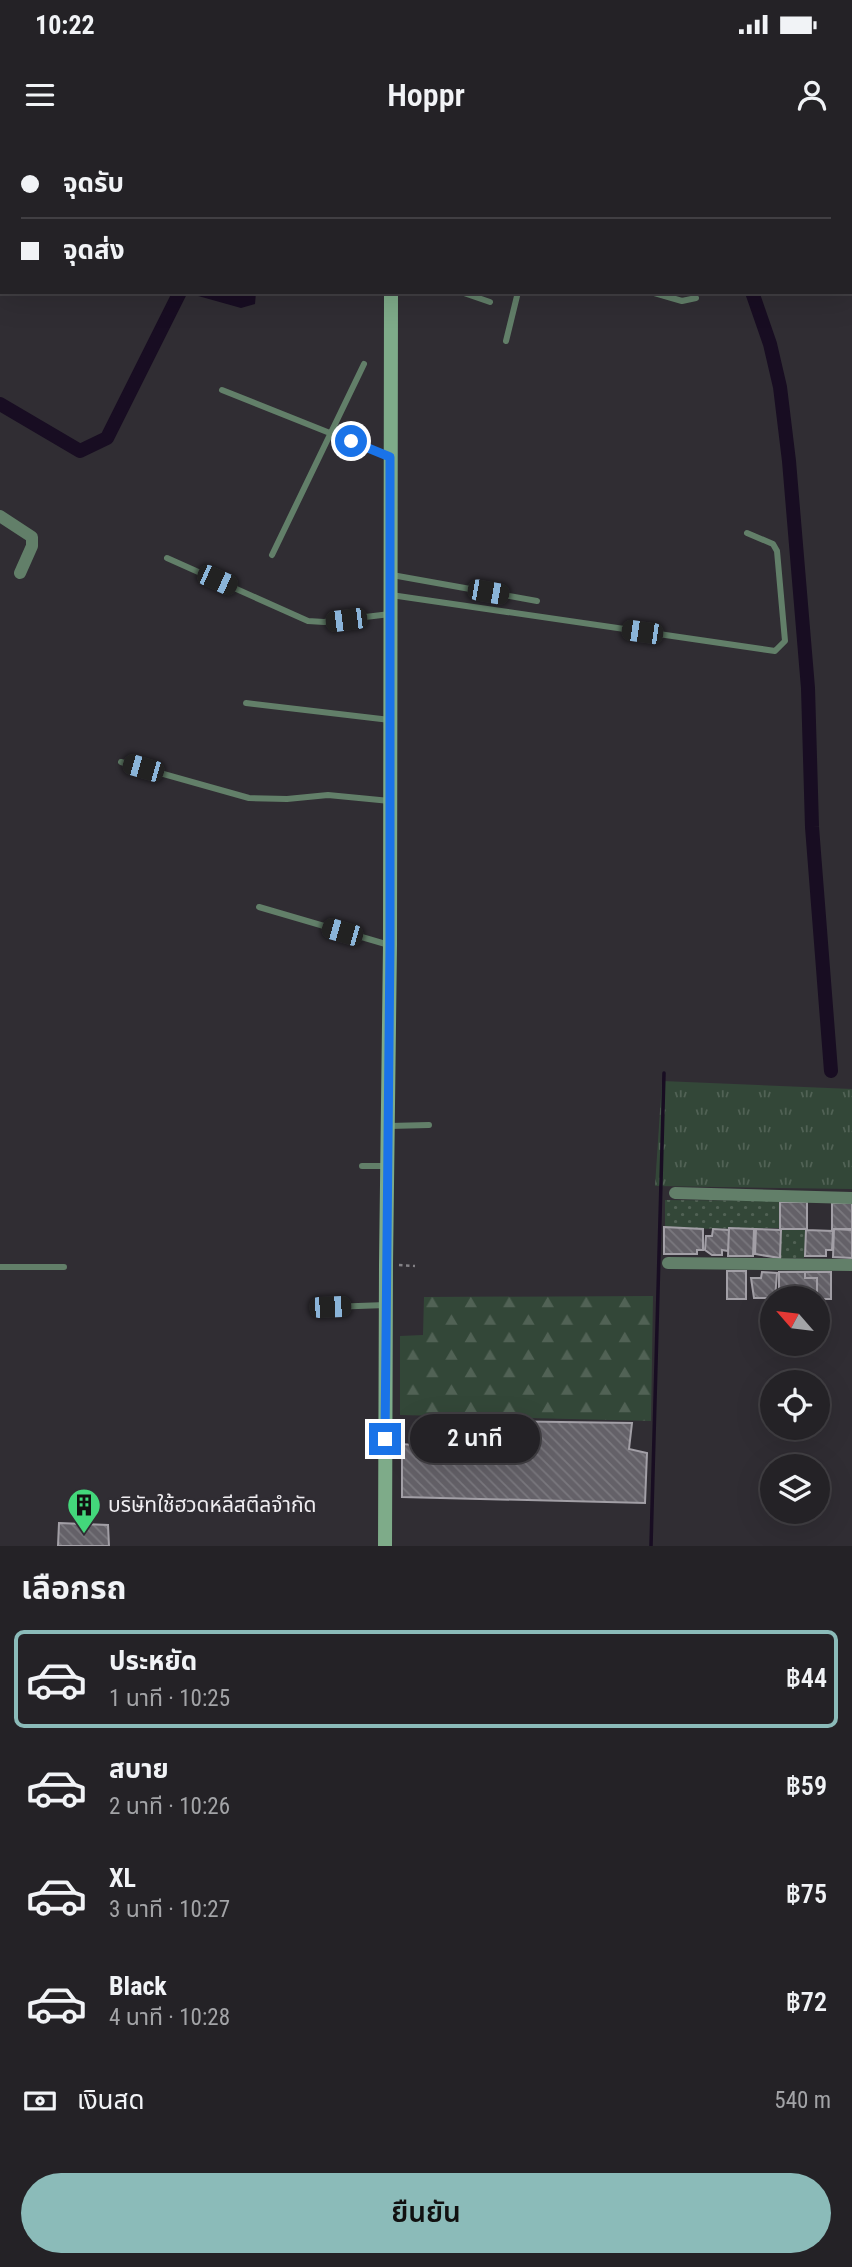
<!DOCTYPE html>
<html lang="th">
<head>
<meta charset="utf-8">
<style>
	:root { --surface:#242226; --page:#302f32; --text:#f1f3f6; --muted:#a3a4a7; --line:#413f43; --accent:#8bbbb9 }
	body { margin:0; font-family:"Roboto Condensed","Noto Sans Thai",sans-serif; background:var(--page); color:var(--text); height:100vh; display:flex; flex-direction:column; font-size:26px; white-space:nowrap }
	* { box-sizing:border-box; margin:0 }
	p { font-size:23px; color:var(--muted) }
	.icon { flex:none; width:38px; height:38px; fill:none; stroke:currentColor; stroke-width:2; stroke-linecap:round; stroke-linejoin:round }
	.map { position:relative; height:1406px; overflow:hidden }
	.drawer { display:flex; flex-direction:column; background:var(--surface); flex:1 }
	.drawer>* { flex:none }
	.top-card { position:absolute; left:0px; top:0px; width:852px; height:154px; box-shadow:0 7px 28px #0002,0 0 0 2px var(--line); display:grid; align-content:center; height:154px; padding:0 21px; background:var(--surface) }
	.needle { width:46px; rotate:298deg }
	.buttons { position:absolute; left:760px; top:1146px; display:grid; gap:14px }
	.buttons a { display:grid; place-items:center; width:70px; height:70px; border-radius:50%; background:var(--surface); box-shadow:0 7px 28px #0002,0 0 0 2px var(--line); font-size:35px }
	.end { position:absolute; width:32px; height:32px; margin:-16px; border:9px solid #1a73e8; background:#fff; box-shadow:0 0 0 4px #fff }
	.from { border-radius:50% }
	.bubble { position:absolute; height:49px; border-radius:24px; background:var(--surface); box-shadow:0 7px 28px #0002,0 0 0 2px var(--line); font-size:23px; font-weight:600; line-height:49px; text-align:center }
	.car { position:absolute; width:21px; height:42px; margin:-21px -10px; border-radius:9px; box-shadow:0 0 5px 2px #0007; background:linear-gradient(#222 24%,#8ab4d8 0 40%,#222 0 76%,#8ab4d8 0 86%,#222 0) }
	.top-card b { display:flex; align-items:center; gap:24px; height:66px; font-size:26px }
	.top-card b+b { border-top:2px solid var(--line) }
	.top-card i { width:18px; height:18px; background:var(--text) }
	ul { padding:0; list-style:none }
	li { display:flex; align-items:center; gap:21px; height:98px; margin:0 14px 10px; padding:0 7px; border:4px solid transparent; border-radius:10px }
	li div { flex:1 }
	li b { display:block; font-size:26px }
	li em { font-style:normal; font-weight:600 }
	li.on { border-color:var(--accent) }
	li>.icon { width:63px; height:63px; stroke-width:1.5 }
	h2 { padding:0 21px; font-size:32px; line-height:84px }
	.pay { display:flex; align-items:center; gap:18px; height:77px; padding:0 21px; font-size:26px }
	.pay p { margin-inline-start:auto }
	.button { display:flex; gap:14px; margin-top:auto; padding:14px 21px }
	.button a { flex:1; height:80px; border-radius:42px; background:var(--accent); color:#111; font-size:28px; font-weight:600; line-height:80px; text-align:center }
	.status { display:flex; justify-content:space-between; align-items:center; height:49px; padding:0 35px; background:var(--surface); direction:ltr }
	.status svg { height:19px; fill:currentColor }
	header { display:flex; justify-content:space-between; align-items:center; height:91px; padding:0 21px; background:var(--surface); font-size:32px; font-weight:600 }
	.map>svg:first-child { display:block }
	.grass { fill:url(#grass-tufts) }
	.forest { fill:url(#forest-firs) }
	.garden { fill:url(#garden-dots) }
	.water { fill:#180d22 }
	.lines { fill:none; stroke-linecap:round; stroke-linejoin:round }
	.stream { stroke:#180d22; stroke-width:3.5 }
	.canal { stroke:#180d22; stroke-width:14 }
	.building { fill:url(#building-back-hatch); stroke:#a29fa6; stroke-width:2 }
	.path { stroke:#838186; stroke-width:2.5; stroke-dasharray:3.5 3.5; stroke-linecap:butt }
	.lane { stroke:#627f69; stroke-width:6 }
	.street { stroke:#627f69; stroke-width:12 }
	.secondary { stroke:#7eab89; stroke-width:14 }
	.route { stroke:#1a73e8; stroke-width:9 }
	.labels { text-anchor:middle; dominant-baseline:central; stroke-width:5; stroke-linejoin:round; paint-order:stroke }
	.poi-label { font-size:21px; fill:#efedf1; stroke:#302d33; text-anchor:start }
</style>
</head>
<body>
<div class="status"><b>10:22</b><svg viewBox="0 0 49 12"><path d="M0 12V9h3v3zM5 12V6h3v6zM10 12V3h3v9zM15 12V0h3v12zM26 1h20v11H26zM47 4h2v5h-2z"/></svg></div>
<header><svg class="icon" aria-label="menu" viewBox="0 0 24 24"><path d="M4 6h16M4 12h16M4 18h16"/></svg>Hoppr<svg class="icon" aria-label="person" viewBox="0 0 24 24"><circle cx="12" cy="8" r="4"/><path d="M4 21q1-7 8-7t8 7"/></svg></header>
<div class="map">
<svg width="852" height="1406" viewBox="0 0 852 1406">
	<defs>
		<pattern id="grass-tufts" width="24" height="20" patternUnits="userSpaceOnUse" patternTransform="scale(1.75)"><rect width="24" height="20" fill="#334738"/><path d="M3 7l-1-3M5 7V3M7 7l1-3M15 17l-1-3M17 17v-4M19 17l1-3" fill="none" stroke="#516255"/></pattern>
		<pattern id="forest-firs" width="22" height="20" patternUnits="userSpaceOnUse" patternTransform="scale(1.75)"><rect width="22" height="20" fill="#334738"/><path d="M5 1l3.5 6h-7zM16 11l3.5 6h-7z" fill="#516255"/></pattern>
		<pattern id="garden-dots" width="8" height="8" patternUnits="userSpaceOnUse" patternTransform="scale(1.75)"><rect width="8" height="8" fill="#334738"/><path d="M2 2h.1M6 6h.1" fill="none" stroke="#516255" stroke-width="1.8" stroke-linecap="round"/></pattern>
		<pattern id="building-back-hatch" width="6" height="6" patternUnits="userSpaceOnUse" patternTransform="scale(1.75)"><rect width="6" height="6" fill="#646168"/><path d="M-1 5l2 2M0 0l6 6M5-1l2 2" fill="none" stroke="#7a787e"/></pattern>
	</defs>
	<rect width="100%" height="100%" fill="#302d33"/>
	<path class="grass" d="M662 941 852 949V1049L655 1046Z"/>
	<path class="forest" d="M653 1156 651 1281 400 1275V1196L423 1195 424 1157Z"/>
	<path class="garden" d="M665 1060 781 1061 780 1088 665 1089Z
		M781 1090H806L804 1118H780Z"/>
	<path class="water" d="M184 152H256L255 164 241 168Z"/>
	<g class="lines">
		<path class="stream" d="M651 1406 664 933"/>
		<path class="canal" d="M747 2 748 0
			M752 152 770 204 780 247 789 321 808 548 812 687 831 931
			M0 264 80 311 107 298 180 152"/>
	</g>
	<path class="building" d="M780 1062H807V1089H780Z
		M832 1063H852V1089H832Z
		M664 1087 703 1089V1110H697V1114H664Z
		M729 1088 754 1089 753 1116H728Z
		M713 1089 729 1090 728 1111 722 1110V1115H712L705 1110 706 1096H712Z
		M756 1089 781 1090 780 1118 755 1114Z
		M834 1089 852 1090V1118L833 1117Z
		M806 1090 833 1091 832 1110H826V1116H805Z
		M727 1131H746V1159H727Z
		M762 1132 777 1133 775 1158H754L751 1138H761Z
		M779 1132H805V1138H817V1158H779Z
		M805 1132H831V1159H817V1138H805Z
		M428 1280 632 1283 629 1309 647 1313 645 1363 402 1357V1304L427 1306Z
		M59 1383 108 1385 109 1406H58Z"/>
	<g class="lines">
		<path class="path" d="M399 1125 415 1126"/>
		<path class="lane" d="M420 0 424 2
			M331 2 332 0
			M850 66H852
			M461 152 490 162
			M651 152 682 161 696 158
			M506 201 518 152
			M222 250 390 317
			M272 415 364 224
			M167 418 308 481 324 482 390 474
			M392 435 537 461
			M391 455 775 511 785 501 777 411 773 404 747 393
			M246 563 390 580
			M121 622 249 658 287 659 328 655 390 661
			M259 767 389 805
			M389 986 429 985
			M362 1026H386
			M0 1127H64
			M330 1167 386 1165"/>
		<path class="street" d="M0 376 32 397V406L20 433
			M675 1053 852 1058
			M668 1123 852 1125"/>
		<path class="secondary" d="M392 0V2
			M385 1406 386 1125 390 805 391 152"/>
	</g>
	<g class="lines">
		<path class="route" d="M351 301 390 317V805L385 1299"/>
	</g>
	<defs>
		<g id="building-pin" transform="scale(1.75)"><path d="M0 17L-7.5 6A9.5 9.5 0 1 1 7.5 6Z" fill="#43d77b" stroke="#302d33"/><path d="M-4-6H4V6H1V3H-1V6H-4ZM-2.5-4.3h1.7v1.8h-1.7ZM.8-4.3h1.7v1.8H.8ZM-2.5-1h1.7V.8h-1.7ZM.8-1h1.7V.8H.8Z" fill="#111"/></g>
	</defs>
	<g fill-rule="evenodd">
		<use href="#building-pin" x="84" y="1365"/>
	</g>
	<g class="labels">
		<g class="poi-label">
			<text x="108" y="1365">บริษัทใช้ฮวดหลีสตีลจำกัด</text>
		</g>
	</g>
</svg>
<div class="buttons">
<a><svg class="needle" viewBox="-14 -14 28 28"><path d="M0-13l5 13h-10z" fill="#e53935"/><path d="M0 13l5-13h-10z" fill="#a3a4a7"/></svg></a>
<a><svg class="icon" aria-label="locate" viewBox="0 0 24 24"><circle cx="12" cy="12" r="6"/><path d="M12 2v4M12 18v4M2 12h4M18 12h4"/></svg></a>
<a><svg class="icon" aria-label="layers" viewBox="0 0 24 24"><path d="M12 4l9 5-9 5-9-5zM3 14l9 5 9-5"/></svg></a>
</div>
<i class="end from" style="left:351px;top:301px"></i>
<i class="end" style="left:385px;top:1299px"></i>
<div class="bubble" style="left:410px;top:1274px;width:130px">2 นาที</div>
<i class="car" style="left:217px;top:440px;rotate:114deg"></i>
<i class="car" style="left:488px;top:452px;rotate:100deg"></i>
<i class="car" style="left:346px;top:480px;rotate:263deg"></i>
<i class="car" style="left:642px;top:492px;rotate:278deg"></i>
<i class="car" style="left:143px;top:628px;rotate:286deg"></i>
<i class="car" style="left:342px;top:792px;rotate:286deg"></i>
<i class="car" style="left:330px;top:1167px;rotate:88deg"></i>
<div class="top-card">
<b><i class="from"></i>จุดรับ</b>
<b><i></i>จุดส่ง</b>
</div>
</div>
<section class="drawer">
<h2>เลือกรถ</h2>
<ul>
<li class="on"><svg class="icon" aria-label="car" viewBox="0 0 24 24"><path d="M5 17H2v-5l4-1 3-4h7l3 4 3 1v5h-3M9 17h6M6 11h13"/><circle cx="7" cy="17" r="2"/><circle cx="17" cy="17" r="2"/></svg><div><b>ประหยัด</b><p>1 นาที · 10:25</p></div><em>฿44</em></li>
<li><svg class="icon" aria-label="car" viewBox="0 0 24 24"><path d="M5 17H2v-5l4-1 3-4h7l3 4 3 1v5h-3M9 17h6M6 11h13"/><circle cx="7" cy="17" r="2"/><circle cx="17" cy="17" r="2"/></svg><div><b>สบาย</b><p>2 นาที · 10:26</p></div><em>฿59</em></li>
<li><svg class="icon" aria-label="car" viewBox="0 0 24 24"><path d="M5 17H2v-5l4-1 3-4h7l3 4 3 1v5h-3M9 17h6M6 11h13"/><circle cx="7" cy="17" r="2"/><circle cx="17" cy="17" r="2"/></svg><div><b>XL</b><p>3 นาที · 10:27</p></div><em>฿75</em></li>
<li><svg class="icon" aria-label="car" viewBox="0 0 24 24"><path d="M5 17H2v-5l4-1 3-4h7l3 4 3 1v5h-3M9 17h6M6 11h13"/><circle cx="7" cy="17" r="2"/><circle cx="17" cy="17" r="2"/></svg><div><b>Black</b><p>4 นาที · 10:28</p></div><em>฿72</em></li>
</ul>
<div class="pay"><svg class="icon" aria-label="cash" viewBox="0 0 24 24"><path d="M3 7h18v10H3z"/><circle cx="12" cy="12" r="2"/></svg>เงินสด<p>540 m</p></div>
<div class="button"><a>ยืนยัน</a></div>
</section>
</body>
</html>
